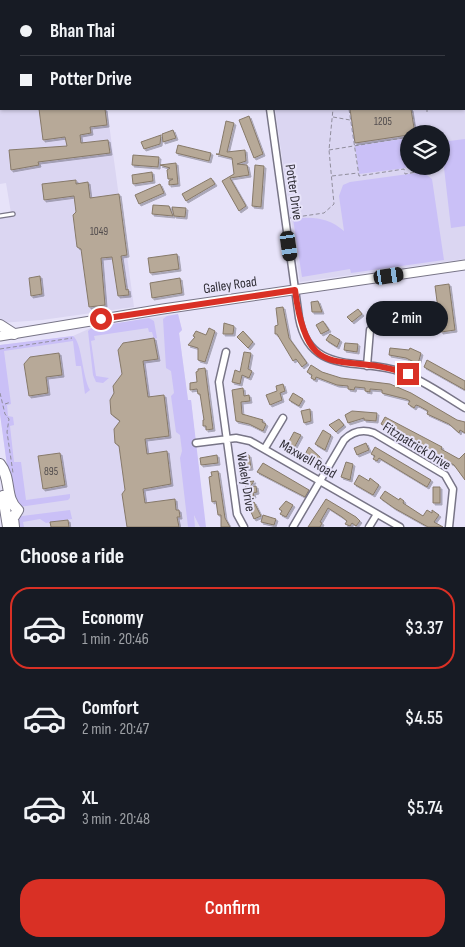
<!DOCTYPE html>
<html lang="en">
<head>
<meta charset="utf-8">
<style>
	:root { --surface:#171b24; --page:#20242c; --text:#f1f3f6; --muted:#9ea1a6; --line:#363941; --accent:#d93025 }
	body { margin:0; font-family:"Sofia Sans Condensed",sans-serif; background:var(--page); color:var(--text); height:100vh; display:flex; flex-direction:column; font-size:19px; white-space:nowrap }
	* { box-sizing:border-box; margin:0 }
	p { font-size:16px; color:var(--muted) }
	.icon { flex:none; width:28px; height:28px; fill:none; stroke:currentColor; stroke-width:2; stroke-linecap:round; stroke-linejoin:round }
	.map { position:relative; height:527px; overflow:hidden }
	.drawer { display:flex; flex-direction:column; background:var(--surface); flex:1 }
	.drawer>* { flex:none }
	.hud { position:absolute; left:0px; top:0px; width:465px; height:110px; box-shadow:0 1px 4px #0004; display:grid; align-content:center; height:110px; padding:0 20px; background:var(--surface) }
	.fabs { position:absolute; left:400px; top:125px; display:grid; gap:10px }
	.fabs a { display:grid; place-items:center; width:50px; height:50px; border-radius:50%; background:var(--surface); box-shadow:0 1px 4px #0004; font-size:25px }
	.end { position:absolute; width:22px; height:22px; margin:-11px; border:6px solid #d93025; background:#fff; box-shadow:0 0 0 2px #fff }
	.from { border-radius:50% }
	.bubble { position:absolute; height:35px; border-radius:18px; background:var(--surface); box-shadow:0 1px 4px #0004; font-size:16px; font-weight:600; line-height:35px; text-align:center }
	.car { position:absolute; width:15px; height:30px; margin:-15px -8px; border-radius:6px; box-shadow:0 0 4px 1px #0007; background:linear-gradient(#222 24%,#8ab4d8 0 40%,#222 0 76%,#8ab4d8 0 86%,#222 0) }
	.hud b { display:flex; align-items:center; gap:18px; height:48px; font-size:19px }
	.hud b+b { border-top:1px solid var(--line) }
	.hud i { width:12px; height:12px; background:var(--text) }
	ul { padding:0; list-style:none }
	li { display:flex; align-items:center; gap:15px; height:82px; margin:0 10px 8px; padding:0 10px; border:2px solid transparent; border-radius:20px }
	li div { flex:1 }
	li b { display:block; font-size:19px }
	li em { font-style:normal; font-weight:600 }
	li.selected { border-color:var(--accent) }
	li>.icon { width:45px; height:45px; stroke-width:1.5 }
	h2 { padding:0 20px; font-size:22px; line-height:60px }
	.action { display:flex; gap:10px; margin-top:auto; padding:10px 20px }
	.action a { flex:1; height:58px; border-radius:20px; background:var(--accent); color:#fff; font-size:20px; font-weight:600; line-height:58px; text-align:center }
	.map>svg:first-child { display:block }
	.built { fill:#dbd6f2; fill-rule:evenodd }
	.green { fill:#cac0f7 }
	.building { fill:#b7a998; stroke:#867969; filter:url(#shadow) }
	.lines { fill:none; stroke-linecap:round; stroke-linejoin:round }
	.service-casing { stroke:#787587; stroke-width:5.5 }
	.minor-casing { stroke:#787587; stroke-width:9 }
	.secondary-casing { stroke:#787587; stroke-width:11 }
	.trunk-casing { stroke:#787587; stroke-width:12 }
	.path { stroke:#908d9c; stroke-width:1; stroke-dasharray:4 2.5; stroke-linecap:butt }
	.service { stroke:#fff; stroke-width:3 }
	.minor { stroke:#fff; stroke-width:6 }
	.secondary { stroke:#fff; stroke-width:9 }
	.trunk { stroke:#fff; stroke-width:10 }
	.route { stroke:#d93025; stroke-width:6 }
	.labels { text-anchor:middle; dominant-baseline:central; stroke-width:4; stroke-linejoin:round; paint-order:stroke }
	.number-label { font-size:11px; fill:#524d4e }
	.street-label { font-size:14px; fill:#302e36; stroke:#e7e3f9 }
</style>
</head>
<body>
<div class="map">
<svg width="465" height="527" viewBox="0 0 465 527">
	<defs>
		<filter id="shadow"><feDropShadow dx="2" dy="2" stdDeviation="0" flood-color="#0004"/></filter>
	</defs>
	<rect width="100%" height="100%" fill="#e7e3f9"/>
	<path class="built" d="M259 0H465V259L300 282 275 109H464V1ZM409 134H441V166H409Z
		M0 35 1 109H107L134 307 42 320 0 323V215L11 213 6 183 0 184Z
		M178 314 182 330 179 333 188 400H191L205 527H16L0 414V345L73 336 93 327Z"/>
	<path class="green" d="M402 139 406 168 359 174 355 146Z
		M465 139V226L451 228 441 142Z
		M423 172 432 179 444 260 351 273 350 269 302 277 293 219C313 216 329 218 344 231L339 196 343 185 350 182Z
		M178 314 182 330 179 333 188 400H191L206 527H200L194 515 195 527H188L180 458 182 451 180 435 176 432 171 396 174 393 171 371 166 368 163 319 167 316Z
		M149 318 154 321 157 338 154 339 152 332H149L148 328 94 336 95 340 91 341 96 376 109 378 103 383 96 382 93 375 88 331 93 327Z
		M73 336C82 342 82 376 90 390L85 394 81 366H76L73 341 4 351 11 404 7 405 8 416 13 417 14 425 10 426 14 462H21L26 500 70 494V498L68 500 19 507 12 502 0 414V345Z
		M70 510 74 527 72 519 46 523 40 519 23 522 24 527H16L18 517 22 516Z"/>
	<path class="building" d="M39 109H105L107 125 90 127 91 133 80 135 81 143 108 140 110 153 38 162 39 165 11 170 9 150 67 146 65 137 43 140Z
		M350 109H411L415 134 355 143Z
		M249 116 263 154 254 158 239 120Z
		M226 121 234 123 227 152 245 150 246 161 237 164 247 165 249 175 230 178 246 206 239 211 222 181 234 174 232 158 216 154H219Z
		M173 130 176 138 163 142 162 134Z
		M161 135 160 144 144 149 141 142Z
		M178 145 211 153 209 161 176 153Z
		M133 155 159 157 158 167 132 165Z
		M176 163 178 184 169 185V181L173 179H168L167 170 170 168 160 165Z
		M255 165 264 166 261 207 252 206Z
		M152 172 153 181 133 184 132 175Z
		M211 178 215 184 186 201 182 194Z
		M76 180V184L88 182 90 198 119 194 127 255 121 256 126 290 128 289 129 295 118 296 112 257 101 258 105 305 89 307 81 249 77 247 73 215 76 212 74 196 44 200 42 184Z
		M160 184 164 193 139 204 135 195Z
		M153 205 169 206 173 216 152 214Z
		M172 207 186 208 185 217 174 216Z
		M177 254 179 269 150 273 148 258Z
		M40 276 42 294 31 296 29 278Z
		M180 278 182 293 152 298 150 283Z
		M449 284 455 330 441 332 435 286Z
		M318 301 322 312H312L311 302Z
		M283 307 289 338 307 363 302 367 296 359 293 361 277 334H275V326L278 325 276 308Z
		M358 309 362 314 352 322 347 317Z
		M386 309 394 319 388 323 380 314Z
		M323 321 329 330 321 334 316 325Z
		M224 323 234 326 233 334H223Z
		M209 328 215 331 205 362 198 360V348L188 345 195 337 193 336 196 331 206 335Z
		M243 331 253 342 248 348 237 337Z
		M330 334 340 340 337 347 326 340Z
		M154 338 158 359 143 361 148 397 164 395 169 436 145 439 147 454 167 451 171 484 143 489 145 503 175 499 176 510H179L180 517H177L179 527H127L122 494 125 490 119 446 115 443 114 429 120 421 111 414 110 400 114 393 113 386 122 374 118 350 123 343Z
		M345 343 358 344 357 352 344 350Z
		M390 348 409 350 410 348 421 353 418 364 406 358 389 355Z
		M244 352 251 353 248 369 252 371 249 378 242 375 240 384 232 382 235 370 240 372Z
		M59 353 62 375 46 377 48 393 29 396 24 364 30 357Z
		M427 360 465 381V390L424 367Z
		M311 365 322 372 341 378 390 384 411 393 457 420 465 422V433L460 430 459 433 449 424 427 414 428 411 419 406 416 405 414 408 408 404 410 401 406 399 382 393V390L370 389V392L365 391V388L355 387 354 390 348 389V386L337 385 316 377 315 380 311 378 312 375 307 372Z
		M205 368 213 429 206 430V426H203V420H204L200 394H198L197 389 190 390V383L197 382 196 372 198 371V369Z
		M283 384 285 391 280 393 282 400 270 405 266 395 277 391 276 386Z
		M243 388 244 396 249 395 250 401 241 402 242 414 263 420 262 422 266 424 263 431 249 424 236 421 232 390Z
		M293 393 303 399 299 406 289 400Z
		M310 409 311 421 304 423 301 411Z
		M352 411 377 413 376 421 364 420V418L348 423 345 415Z
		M385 417 442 447 441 449 459 459 465 453V480L454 465 381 424Z
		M339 419 344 425 336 432 329 425Z
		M323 430 331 435 325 450 315 444Z
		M294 432 301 435 294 448 287 445Z
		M366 443 369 450 357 455 354 448Z
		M309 447 320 457 316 463 304 456Z
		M375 447 431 480 427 487 379 458 377 461 373 459 375 456 371 454Z
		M60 453 65 485 43 489 38 456Z
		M217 455 218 463 201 465 200 458Z
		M249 455 251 468 244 469 240 456Z
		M346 462 353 464 350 480 341 477Z
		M263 463 309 490 305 497 257 472Z
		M218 471 225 518 230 527H221V515H218L216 501 212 502 209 477 212 476 211 472Z
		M359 475 369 481 370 478 379 485 373 495 354 484Z
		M254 481 250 487 256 486 257 492 253 493 254 496 247 497 245 482Z
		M433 487H440V503H433Z
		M385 491 399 500 400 498 404 501 403 503 423 516 427 510 432 513V510L439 515 434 522 443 527H428L394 508 380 498Z
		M326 499 356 517 360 521 356 526 352 523 350 526 345 524 347 521 342 517 328 508 320 522 322 523 320 527H308Z
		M286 501 293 505 286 517 280 514 282 511 279 509Z
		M254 502 261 516 254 519 248 505Z
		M263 515 276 519 274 525 261 522Z
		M68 520 69 527H51L50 522Z"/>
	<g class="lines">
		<g class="service-casing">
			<path id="service" d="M0 216 13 214"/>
		</g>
		<g class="minor-casing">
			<path id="minor" d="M255 0V1
				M0 33H1
				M0 47V50
				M270 109 299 318C310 377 361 357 401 372 423 380 445 396 465 408
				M226 352 219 382 237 514 244 527
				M367 366 370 330
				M196 443 236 438 250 441 400 527
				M265 448 283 418
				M293 527 344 440C353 431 363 429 374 433L445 475 453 489 449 527
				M369 527 377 514"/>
		</g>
		<g class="secondary-casing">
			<path id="secondary" d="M0 336 163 309 465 265"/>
		</g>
		<g class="trunk-casing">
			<path id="trunk" d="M0 325 14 334
				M0 464C12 479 4 498 18 510L13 518 14 527
				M3 496 8 527"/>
		</g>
		<path class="path" d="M329 0V1
			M348 0V1
			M463 0V1
			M464 8 465 18
			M464 62H465
			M349 109 359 176 404 169 405 174 422 171 421 166
			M412 109 416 134
			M427 109V112
			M333 117 350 120
			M329 150 409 137
			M332 176 358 173
			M290 218 324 213 334 204 329 150 333 109
			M0 349 72 338
			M0 393 5 414 9 419 7 432 13 473
			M5 404 11 402"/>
		<use href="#service" class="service"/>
		<use href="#minor" class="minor"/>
		<use href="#secondary" class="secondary"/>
		<use href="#trunk" class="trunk"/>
	</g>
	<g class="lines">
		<path class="route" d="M101 319 295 290C308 389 340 349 408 374"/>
	</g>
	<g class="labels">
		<g class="number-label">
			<text x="383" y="121">1205</text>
			<text x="99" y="231">1049</text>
			<text x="51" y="471">895</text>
		</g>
		<g class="street-label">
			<text transform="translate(294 192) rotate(82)">Potter Drive</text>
			<text transform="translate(230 285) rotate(-8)">Galley Road</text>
			<text transform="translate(417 446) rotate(32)">Fitzpatrick Drive</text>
			<text transform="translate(308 459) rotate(30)">Maxwell Road</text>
			<text transform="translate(246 482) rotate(81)">Wakely Drive</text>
		</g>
	</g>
</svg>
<div class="fabs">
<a><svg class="icon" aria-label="layers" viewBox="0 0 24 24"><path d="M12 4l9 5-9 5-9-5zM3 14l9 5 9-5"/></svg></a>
</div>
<i class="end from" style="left:101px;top:319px"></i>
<i class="end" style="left:408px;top:374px"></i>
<div class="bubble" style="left:366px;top:301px;width:82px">2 min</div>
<i class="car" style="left:289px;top:246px;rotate:172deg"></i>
<i class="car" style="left:389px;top:276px;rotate:81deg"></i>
<div class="hud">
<b><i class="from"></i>Bhan Thai</b>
<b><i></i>Potter Drive</b>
</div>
</div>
<section class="drawer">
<h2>Choose a ride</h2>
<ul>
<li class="selected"><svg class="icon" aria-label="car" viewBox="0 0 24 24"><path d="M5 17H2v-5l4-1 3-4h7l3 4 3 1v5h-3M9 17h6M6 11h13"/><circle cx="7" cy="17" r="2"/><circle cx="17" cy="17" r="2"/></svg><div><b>Economy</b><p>1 min · 20:46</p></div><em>$3.37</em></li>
<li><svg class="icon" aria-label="car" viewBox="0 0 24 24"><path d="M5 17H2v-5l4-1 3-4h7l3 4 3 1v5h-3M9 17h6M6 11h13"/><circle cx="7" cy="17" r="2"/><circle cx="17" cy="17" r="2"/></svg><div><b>Comfort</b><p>2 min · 20:47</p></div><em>$4.55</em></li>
<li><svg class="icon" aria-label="car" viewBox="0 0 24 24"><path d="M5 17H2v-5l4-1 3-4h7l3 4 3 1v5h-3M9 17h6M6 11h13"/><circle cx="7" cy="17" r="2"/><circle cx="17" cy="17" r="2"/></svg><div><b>XL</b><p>3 min · 20:48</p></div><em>$5.74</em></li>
</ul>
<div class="action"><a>Confirm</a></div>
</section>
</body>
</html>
